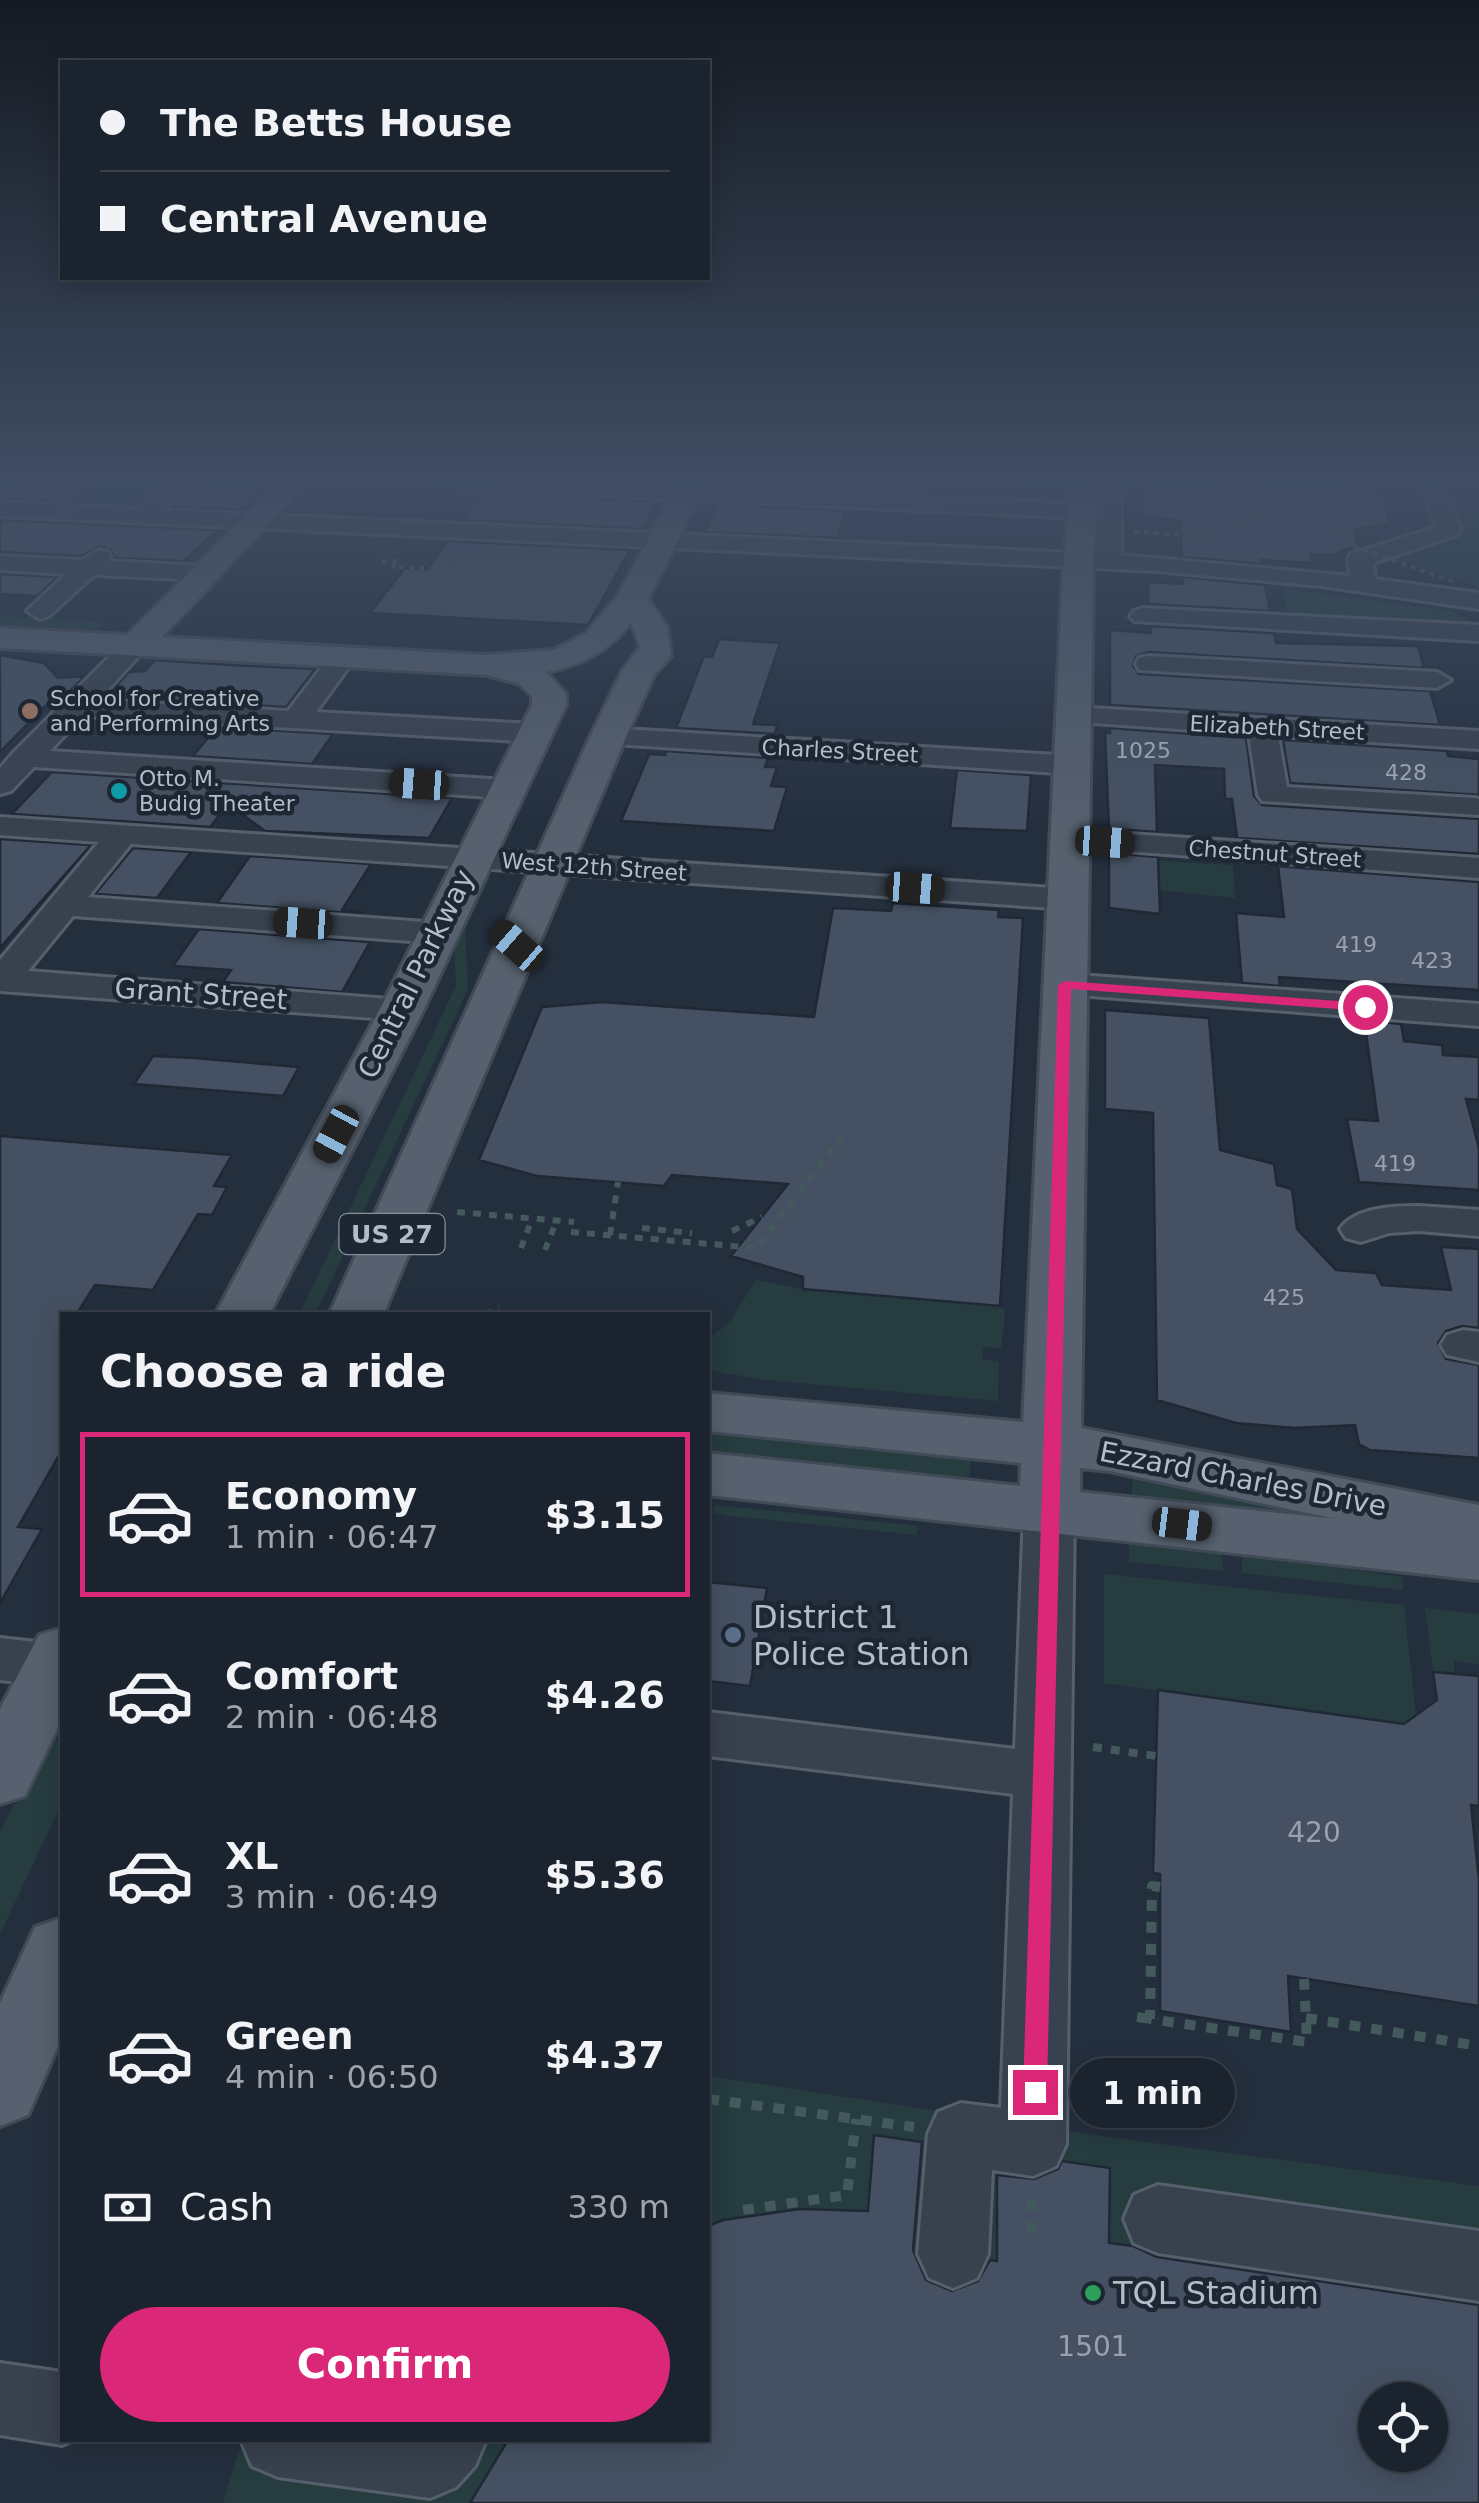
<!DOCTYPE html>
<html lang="en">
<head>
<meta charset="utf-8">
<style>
	:root { --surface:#1b232e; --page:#242b36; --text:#f1f3f6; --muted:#a0a4aa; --line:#39404a; --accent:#db2777 }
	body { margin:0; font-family:"DejaVu Sans",sans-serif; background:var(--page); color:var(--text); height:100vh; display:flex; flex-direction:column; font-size:38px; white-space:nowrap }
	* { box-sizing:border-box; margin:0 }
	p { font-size:32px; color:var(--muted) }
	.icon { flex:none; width:55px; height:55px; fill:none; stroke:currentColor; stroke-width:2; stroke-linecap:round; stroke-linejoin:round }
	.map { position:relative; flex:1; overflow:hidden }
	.side { position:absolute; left:60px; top:1312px; width:650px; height:1130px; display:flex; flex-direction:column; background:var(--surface); border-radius:0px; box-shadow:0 5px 25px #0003,0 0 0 2px var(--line) }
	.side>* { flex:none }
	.banner { position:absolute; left:60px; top:60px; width:650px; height:220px; border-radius:0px; box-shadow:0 5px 25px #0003,0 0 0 2px var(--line); display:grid; align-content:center; height:220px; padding:0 40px; background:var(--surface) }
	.tools { position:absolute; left:1358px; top:2382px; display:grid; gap:20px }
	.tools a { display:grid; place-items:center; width:90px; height:90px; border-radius:50%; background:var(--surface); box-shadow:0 5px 25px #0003,0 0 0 2px var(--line); font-size:50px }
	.end { position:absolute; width:45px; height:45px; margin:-22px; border:12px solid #db2777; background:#fff; box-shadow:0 0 0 5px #fff }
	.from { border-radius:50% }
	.bubble { position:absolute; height:70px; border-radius:35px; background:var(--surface); box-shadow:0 5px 25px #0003,0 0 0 2px var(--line); font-size:32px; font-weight:600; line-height:70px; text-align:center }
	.car { position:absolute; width:30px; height:60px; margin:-30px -15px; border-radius:12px; box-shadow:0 0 8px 2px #0007; background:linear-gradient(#222 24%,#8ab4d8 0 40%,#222 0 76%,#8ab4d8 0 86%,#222 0) }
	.banner b { display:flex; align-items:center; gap:35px; height:95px; font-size:38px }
	.banner b+b { border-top:2px solid var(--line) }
	.banner i { width:25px; height:25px; background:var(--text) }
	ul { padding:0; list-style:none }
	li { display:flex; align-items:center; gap:30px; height:165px; margin:0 20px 15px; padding:0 20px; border:5px solid transparent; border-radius:0px }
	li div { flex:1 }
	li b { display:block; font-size:38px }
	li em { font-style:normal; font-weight:600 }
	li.selected { border-color:var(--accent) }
	li>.icon { width:90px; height:90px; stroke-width:1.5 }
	h2 { padding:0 40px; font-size:45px; line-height:120px }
	.pay { display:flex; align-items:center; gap:25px; height:110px; padding:0 40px; font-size:38px }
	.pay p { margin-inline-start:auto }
	.button { display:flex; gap:20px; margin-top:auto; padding:20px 40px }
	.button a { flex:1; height:115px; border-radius:60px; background:var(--accent); color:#fff; font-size:40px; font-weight:600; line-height:115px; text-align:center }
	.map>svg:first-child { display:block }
	.green { fill:#263c3f; fill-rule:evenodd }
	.building { fill:#455162; stroke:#1f2835; stroke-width:2.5; fill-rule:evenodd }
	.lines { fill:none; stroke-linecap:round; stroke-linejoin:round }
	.minor-casing { stroke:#565f6c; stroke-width:6 }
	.major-casing { stroke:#414a57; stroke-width:6 }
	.path-far3 { stroke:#44595c; stroke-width:4; stroke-dasharray:5 5; stroke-linecap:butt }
	.path-far2 { stroke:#44595c; stroke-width:6; stroke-dasharray:8 8; stroke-linecap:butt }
	.path-far1 { stroke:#44595c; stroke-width:8; stroke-dasharray:9 9; stroke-linecap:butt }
	.path { stroke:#44595c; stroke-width:10; stroke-dasharray:11 11; stroke-linecap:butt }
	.minor { fill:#38414e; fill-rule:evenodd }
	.major { fill:#56606e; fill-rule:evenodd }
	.path-bridge-far1 { stroke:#44595c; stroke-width:4; stroke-dasharray:5 5; stroke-linecap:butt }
	.path-bridge { stroke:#44595c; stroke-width:6; stroke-dasharray:8 8; stroke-linecap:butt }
	.route { fill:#db2777 }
	.education-dot { fill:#8d6e63; stroke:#1d2633; stroke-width:4 }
	.culture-dot { fill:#0f9aa8; stroke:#1d2633; stroke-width:4 }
	.service-dot { fill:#5c6f8a; stroke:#1d2633; stroke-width:4 }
	.leisure-dot { fill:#2e9e5b; stroke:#1d2633; stroke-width:4 }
	.labels { text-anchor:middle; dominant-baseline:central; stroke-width:9; stroke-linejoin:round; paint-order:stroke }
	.far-poi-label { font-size:22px; fill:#b4bcc9; stroke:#1d2633; text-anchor:start }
	.far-street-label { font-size:22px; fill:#b4bcc9; stroke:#1d2633 }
	.number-label { font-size:22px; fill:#98a1af }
	.shield { fill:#1d2633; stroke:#878f9c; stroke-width:2.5 }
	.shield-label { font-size:25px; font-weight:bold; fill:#b4bcc9 }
	.street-label { font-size:28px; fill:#b4bcc9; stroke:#1d2633 }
	.near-number-label { font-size:28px; fill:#98a1af }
	.near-poi-label { font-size:32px; fill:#b4bcc9; stroke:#1d2633; text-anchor:start }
</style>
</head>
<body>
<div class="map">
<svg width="1479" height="2503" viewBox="0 0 1479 2503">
	<rect width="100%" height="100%" fill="#242f3e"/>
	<path class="green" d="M72 478H182L149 507 68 502 88 486 64 484Z
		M1460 490 1468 511H1479V587L1381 553 1467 532 1461 529 1464 528 1450 491Z
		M1284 589 1451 611 1477 625 1288 614Z
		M0 616 95 622 103 626 82 633 0 628Z
		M1147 860 1233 865 1235 898 1148 889Z
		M480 877 490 878 465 930 468 989 315 1315H299L456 986 453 930Z
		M756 1280 803 1289 1000 1306 1005 1312 1001 1348 983 1347 982 1359 999 1361 998 1401 766 1380 708 1370V1339L729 1323Z
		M708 1431 971 1456 969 1488 708 1462Z
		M1133 1476 1420 1530 1131 1505Z
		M715 1505 918 1526 916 1535 713 1514Z
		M1129 1542 1222 1551 1223 1571 1129 1562Z
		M1242 1553 1402 1577 1403 1590 1242 1573Z
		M1104 1574 1404 1605 1416 1715 1404 1724 1104 1683Z
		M1425 1608 1479 1614V1664L1454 1661V1674L1433 1672Z
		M48 1739 62 1741V1803L0 1934V1832Z
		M708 2076 1116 2138 1479 2186V2503H223L239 2449 457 2482 467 2440H708ZM1375 2400H1430V2455H1375Z"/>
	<path class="building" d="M199 478H269L239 510 172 507Z
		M1265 478 1348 479 1350 485 1379 486 1390 523 1354 530 1358 545 1332 555 1310 554 1312 563 1261 560V564L1182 557 1180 520 1144 518 1142 484 1163 479 1252 483 1265 482Z
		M0 480 89 485 69 502 0 498Z
		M483 493 657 502 642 529 463 520Z
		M718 504 846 511 837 538 705 532Z
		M0 520 44 522 217 530 184 561 115 558 111 550 100 546 81 556 0 552Z
		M448 541 630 550 588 625 370 613 405 568 427 570Z
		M0 574 57 577 37 596 0 594Z
		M1183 577 1265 585 1270 611 1148 604V582L1183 584Z
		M1150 626 1274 633 1276 643 1418 646 1424 668 1149 652 1136 656 1133 666 1139 674 1430 691 1440 725 1110 705V630L1151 633Z
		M719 639 780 643 753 724 777 725 775 734 676 728 704 656 712 657Z
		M0 655 44 663 58 678 85 676 62 699 53 698 0 752Z
		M155 660 231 665 315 669 286 707 106 697 129 672 145 671Z
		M217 727 333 734 312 764 193 756Z
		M1110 728 1246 738 1254 796 1262 805 1479 819V854L1237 838 1232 799H1225L1224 769 1155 765 1157 832 1109 829 1105 733H1110Z
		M1283 740 1447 751 1448 756 1479 759V795L1290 783Z
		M666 751 768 758 765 767H777L771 786 787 787 774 831 621 821 649 754 665 755Z
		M957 770 1031 775 1027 831 950 828Z
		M52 772 452 798 429 838 265 831 228 804 210 827 12 814Z
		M0 839 91 845 0 948Z
		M133 848 191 852 157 898 95 894Z
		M1109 853 1158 857 1160 914 1109 908Z
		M250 856 371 864 342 910 362 912 361 914 217 903Z
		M1278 866 1479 882V990L1279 977 1280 986 1242 983 1236 913 1284 917Z
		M893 903 999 910 998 917 1023 918 1000 1306 803 1289V1277L731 1256 788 1184 672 1175 664 1186 537 1176 479 1160 542 1007 602 1002 814 1017 833 908 891 911Z
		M199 929 370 942 342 992 223 982 231 970 173 966Z
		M1105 1010 1209 1018 1220 1150 1274 1164 1277 1185 1292 1189 1297 1229 1336 1270 1376 1273 1382 1285 1451 1290 1441 1247 1479 1249V1328L1462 1326 1446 1331 1438 1343 1446 1359 1479 1365V1458L1370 1450 1359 1444 1355 1425 1295 1428 1236 1423 1157 1400 1153 1113 1105 1109Z
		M1382 1022 1401 1024 1404 1041 1442 1045 1443 1055 1479 1057V1100L1466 1099 1479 1148V1190L1359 1182 1347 1119 1378 1121 1366 1033Z
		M153 1056 194 1058 299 1067 283 1096 134 1084Z
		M0 1136 232 1155 214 1186 227 1187 212 1215 198 1214 153 1290 95 1285 76 1315H62V1450L18 1527 42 1529 0 1603Z
		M708 1582 767 1588 750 1686 708 1681Z
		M1433 1672 1479 1676V1806L1471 1805 1479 1880V2006L1288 1976 1291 2032 1160 2011V1874L1153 1873 1158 1690 1404 1724 1437 1700Z
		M874 2135 922 2142 913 2250 926 2280 952 2291 978 2281 990 2260 997 2261V2175L1034 2179 1058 2169 1062 2161 1110 2168 1109 2243 1133 2246 1157 2257 1479 2305V2503H470L508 2440H708V2226L723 2220 800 2209 868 2211ZM1375 2400H1430V2455H1375Z"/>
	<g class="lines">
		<g class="minor-casing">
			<path id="minor" d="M174 478 196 480 163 510 1097 554 1099 478H1121V555L1350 576 1348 559 1351 554 1436 527 1418 478H1440L1461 530 1457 535 1373 563 1375 579 1479 593V609L1321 586 1156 571 0 516V502L143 509 145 502Z
				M377 478H530L1082 504 1093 511 1082 518 388 485Z
				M99 550 108 552 111 557 108 561 206 566 218 573 206 580 94 575 49 616 40 619 27 611 66 574 0 570V556L82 560Z
				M1143 608 1479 625V641L1134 621 1130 616 1134 611Z
				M135 638 148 646 98 700 288 711 334 651 343 649 356 657 316 712 535 724 545 727 549 733 545 739 535 742 83 716 50 751 506 780 517 783 521 789 517 795 506 798 34 767 11 791 0 794V768L14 752 126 640Z
				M1149 656 1437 672 1451 680 1437 688 1139 670 1136 664 1139 658Z
				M1075 707 1479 731V749L1278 736 1287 787 1475 798 1479 799V815L1262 801 1258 795 1249 734 1065 721 1061 715 1065 709Z
				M608 728 1073 756 1083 759 1088 765 1083 771 1073 774 598 743 594 737 598 731Z
				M0 817 1068 889 1080 892 1085 899 1080 906 1068 909 131 844 88 897 438 923 450 926 455 933 450 940 438 943 73 916 28 971 415 1001 420 1009 415 1017 402 1020 0 991V960L99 842 0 835Z
				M1072 830 1479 858V878L1061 846 1056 839 1061 832Z
				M1065 974 1479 1004V1026L1052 993 1047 985 1052 977Z
				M1419 1206 1479 1210V1236L1419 1231 1389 1233 1361 1242 1346 1238 1340 1229C1355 1207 1395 1206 1419 1206Z
				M1463 1330 1479 1332V1362L1447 1355 1441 1345 1447 1335Z
				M1049 1493 1066 1499 1074 1511 1066 2144 1056 2166 1033 2176 992 2170 988 2254 977 2278 953 2288 929 2278 918 2254 928 2134 938 2112 961 2103 1001 2108 1013 1794 708 1756V1712L1015 1749 1024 1511 1032 1499Z
				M0 1638 62 1645V1687L0 1680Z
				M1158 2185 1479 2231V2301L1158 2253 1134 2243 1124 2219 1134 2195Z
				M0 2363 62 2372V2440H73L62 2445 0 2435Z
				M241 2440H486L475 2466 456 2487 430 2498 278 2477 252 2466Z"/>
		</g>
		<g class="major-casing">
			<path id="major" d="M283 478H312L162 637 485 655 554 650 586 633 618 596 681 478H709L648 599 667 627 671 656 654 675 626 737 383 1315H329L590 737 622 671 640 647 631 622C610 651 581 666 546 672L566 694V705L424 1009 269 1315H215L380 1009 532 705V696L520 684 487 675 0 648V628L127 635Z
				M1071 478H1099L1093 571 1081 1428 1479 1505V1580L708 1495V1453L1020 1486 1021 1463 708 1431V1393L1023 1422 1063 571ZM1080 1468 1110 1471 1336 1519 1080 1492Z
				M62 1628V1719L25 1796 0 1804V1709L39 1635Z
				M62 1918V2037L28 2115 0 2126V2003L35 1927Z"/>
		</g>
		<path class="path-far3" d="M1354 478 1378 484 1405 478
			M1246 502 1250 523
			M1284 503 1285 511
			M1233 525H1245
			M1134 532 1208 536
			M1338 533 1349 530
			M382 561H398L393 567 609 578"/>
		<path class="path-far2" d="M457 1212 574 1222
			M642 1228 692 1233
			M732 1231 762 1217
			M571 1232 757 1248 841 1138
			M521 1248 532 1219
			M545 1250 557 1220
			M484 1315 499 1308"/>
		<path class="path-far1" d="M1093 1747 1156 1756"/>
		<path class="path" d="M1160 1887 1152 1886 1150 2019 1307 2042 1304 1979
			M1137 2017 1150 2019
			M1306 2018 1479 2046
			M708 2099 914 2127
			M743 2210 847 2195 856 2119
			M1031 2233 1032 2189"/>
		<use href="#minor" class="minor"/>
		<use href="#major" class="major"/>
		<path class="path-bridge-far1" d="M1354 547 1455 582"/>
		<path class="path-bridge" d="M610 1235 618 1182"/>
	</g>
	<linearGradient id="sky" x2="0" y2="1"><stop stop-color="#141a22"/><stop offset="0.58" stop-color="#3f4d63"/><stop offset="1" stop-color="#3f4d63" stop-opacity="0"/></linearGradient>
	<rect width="1479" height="828" fill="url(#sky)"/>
	<path class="route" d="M1065 981 1365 1003 1372 1007 1365 1011 1071 989 1047 2092 1044 2100 1035 2104 1026 2100 1023 2092 1058 985Z"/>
	<circle class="education-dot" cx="30" cy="711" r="10"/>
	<circle class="culture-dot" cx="119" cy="791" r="10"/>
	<circle class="service-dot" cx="733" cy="1635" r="10"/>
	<circle class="leisure-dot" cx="1093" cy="2293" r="10"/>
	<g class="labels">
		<g class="far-poi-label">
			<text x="50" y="698">School for Creative<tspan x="50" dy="25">and Performing Arts</tspan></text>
			<text x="139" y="778">Otto M.<tspan x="139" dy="25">Budig Theater</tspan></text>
		</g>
		<g class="far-street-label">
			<text transform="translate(1277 728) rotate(3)">Elizabeth Street</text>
			<text transform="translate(840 751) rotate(3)">Charles Street</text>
			<text transform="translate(1275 854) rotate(4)">Chestnut Street</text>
			<text transform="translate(594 867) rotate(4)">West 12th Street</text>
		</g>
		<g class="number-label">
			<text x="1143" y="750">1025</text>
			<text x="1406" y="772">428</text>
			<text x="1356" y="944">419</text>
			<text x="1432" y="960">423</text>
			<text x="1395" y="1163">419</text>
			<text x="1284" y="1297">425</text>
		</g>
		<rect class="shield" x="339.5" y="1214" width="105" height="40" rx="8"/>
		<g class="shield-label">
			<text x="392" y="1234">US 27</text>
		</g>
		<g class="street-label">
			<text transform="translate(416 974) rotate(-64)">Central Parkway</text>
			<text transform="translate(201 994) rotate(4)">Grant Street</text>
			<text transform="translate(1243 1479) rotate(11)">Ezzard Charles Drive</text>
		</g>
		<g class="near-number-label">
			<text x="1314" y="1832">420</text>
			<text x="1093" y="2346">1501</text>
		</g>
		<g class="near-poi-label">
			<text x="753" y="1617">District 1<tspan x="753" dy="37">Police Station</tspan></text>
			<text x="1113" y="2293">TQL Stadium</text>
		</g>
	</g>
</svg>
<div class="tools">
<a><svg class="icon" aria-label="locate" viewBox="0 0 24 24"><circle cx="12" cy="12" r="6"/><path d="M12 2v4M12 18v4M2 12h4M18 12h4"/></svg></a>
</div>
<i class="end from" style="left:1365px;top:1007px"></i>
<i class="end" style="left:1035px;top:2092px"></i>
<div class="bubble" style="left:1070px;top:2058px;width:165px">1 min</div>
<i class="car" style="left:419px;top:784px;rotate:274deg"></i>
<i class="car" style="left:1105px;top:842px;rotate:94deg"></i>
<i class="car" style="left:915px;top:888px;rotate:94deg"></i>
<i class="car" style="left:303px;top:923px;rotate:274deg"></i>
<i class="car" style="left:517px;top:946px;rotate:311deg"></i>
<i class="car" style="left:336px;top:1134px;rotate:208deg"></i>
<i class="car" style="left:1182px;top:1524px;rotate:97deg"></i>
<div class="banner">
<b><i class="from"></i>The Betts House</b>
<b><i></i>Central Avenue</b>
</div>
<section class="side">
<h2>Choose a ride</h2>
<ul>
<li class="selected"><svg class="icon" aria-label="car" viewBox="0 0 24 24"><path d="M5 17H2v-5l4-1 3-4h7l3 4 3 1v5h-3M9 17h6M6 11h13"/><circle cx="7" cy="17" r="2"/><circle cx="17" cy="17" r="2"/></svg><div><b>Economy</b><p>1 min · 06:47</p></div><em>$3.15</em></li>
<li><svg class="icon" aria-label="car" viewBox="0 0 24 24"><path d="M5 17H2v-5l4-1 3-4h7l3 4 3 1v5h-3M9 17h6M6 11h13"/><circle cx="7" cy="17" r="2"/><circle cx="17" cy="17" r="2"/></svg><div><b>Comfort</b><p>2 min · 06:48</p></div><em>$4.26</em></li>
<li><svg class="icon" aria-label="car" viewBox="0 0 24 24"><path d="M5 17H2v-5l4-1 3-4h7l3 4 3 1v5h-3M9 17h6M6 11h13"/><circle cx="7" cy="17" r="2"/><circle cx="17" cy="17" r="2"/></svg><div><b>XL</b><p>3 min · 06:49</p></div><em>$5.36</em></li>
<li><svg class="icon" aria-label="car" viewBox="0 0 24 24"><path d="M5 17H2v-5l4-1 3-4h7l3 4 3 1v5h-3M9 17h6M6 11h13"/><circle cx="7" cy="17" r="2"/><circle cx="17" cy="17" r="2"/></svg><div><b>Green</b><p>4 min · 06:50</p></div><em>$4.37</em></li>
</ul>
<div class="pay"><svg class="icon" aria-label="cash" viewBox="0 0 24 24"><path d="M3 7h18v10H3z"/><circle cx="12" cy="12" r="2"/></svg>Cash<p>330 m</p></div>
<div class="button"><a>Confirm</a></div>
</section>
</div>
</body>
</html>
